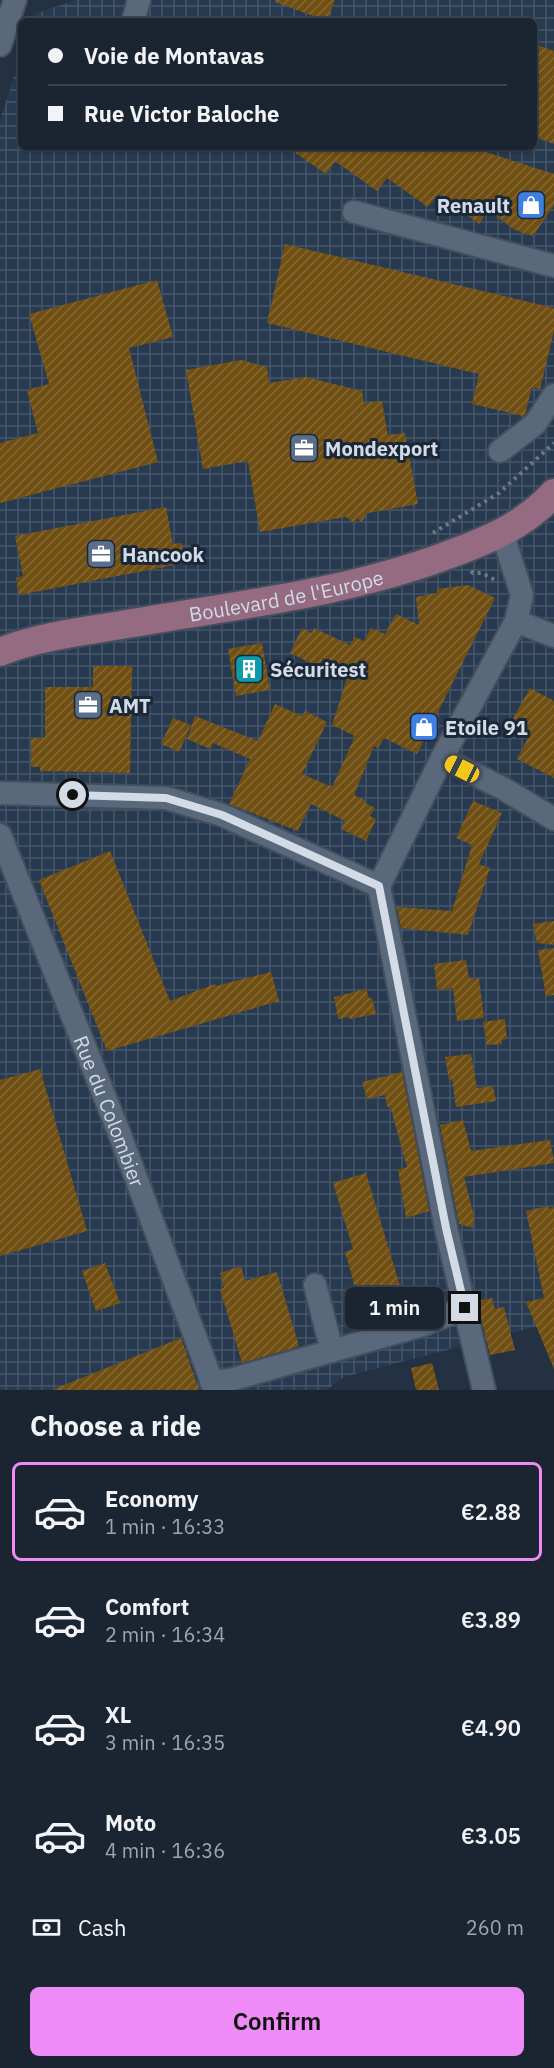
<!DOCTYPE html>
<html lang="en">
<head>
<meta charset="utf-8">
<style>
	:root { --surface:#1b2532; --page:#242d3a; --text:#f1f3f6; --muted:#a0a5ac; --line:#39424d; --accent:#ef8bf7 }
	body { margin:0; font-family:"IBM Plex Sans",sans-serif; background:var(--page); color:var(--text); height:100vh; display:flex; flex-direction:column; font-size:22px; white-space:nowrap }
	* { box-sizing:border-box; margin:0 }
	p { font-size:20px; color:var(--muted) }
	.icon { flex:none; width:33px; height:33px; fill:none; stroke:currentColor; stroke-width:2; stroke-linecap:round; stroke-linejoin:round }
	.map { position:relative; height:1390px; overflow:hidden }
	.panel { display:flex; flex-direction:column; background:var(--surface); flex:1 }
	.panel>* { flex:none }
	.top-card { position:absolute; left:18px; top:18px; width:519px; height:132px; border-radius:9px; box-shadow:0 2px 4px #0004,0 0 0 2px var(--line); display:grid; align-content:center; height:132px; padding:0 30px; background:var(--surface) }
	.end { position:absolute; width:27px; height:27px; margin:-14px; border:8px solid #d2dbe6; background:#111; box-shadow:0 0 0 3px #111 }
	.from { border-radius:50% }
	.bubble { position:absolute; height:42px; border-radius:9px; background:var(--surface); box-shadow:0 2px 4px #0004,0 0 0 2px var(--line); font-size:20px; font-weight:600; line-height:42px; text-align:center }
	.car { position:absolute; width:18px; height:36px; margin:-18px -9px; border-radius:8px; box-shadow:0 0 4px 2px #0007; background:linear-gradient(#f5c518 24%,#345 0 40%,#f5c518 0 76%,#345 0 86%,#f5c518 0) }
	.top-card b { display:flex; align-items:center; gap:21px; height:57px; font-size:22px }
	.top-card b+b { border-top:2px solid var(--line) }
	.top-card i { width:15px; height:15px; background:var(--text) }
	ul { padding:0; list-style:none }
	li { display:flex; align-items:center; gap:18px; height:99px; margin:0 12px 9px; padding:0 18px; border:3px solid transparent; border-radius:9px }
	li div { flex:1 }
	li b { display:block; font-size:22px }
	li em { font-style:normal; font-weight:600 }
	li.selected { border-color:var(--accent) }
	li>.icon { width:54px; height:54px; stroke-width:1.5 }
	h2 { padding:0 30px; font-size:27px; line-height:72px }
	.pay { display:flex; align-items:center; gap:15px; height:66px; padding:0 30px; font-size:22px }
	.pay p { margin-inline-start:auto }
	.primary-button { display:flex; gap:12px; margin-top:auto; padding:12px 30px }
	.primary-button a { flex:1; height:69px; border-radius:9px; background:var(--accent); color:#111; font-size:24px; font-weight:600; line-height:69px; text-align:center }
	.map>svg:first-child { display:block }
	.industrial { fill:url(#industrial-grid) }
	.building { fill:url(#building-hatch) }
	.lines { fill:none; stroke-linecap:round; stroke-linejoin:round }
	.minor-casing { stroke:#444f5d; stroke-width:26 }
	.major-casing { stroke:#444f5d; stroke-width:32 }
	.path { stroke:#6d7887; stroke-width:4; stroke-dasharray:3 4.5; stroke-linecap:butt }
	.minor { stroke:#59697b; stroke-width:22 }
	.major { stroke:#946b81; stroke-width:28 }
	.route { stroke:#d2dbe6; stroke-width:8 }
	.labels { text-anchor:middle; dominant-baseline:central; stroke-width:6; stroke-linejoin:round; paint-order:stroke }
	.poi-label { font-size:20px; font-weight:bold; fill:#d2dbe6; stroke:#1a2738; text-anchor:start }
	.street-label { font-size:20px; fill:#d2dbe6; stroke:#1a2738 }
</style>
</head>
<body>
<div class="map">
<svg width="554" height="1390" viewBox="0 0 554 1390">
	<defs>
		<pattern id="industrial-grid" width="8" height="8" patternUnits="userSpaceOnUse" patternTransform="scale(1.5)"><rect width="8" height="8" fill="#283a50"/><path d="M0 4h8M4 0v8" fill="none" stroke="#465669"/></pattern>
		<pattern id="building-hatch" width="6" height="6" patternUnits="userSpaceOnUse" patternTransform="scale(1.5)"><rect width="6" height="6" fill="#704f12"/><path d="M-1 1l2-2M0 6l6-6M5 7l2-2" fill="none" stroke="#846834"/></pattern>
	</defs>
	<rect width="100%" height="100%" fill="#243142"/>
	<path class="industrial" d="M76 0H554V1322L344 1377 326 1390H0V120L21 55V147H534V21H32L34 14Z"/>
	<path class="building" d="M275 0H335L327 21 275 2Z
		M534 44 554 51V144L534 137Z
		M287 147H470L554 174V205L533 236 515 230 488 210 479 224 438 194 428 207 387 178 377 191 335 161 326 174Z
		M285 244 554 308V331L540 389 532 387 525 415 523 416 472 404 479 374 267 323Z
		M157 280 173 337 129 348 158 462 0 503V443L38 433 27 390 49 384 29 314Z
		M241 360 267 367 269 383 306 377 362 391 364 403 382 401 388 435 405 433 418 504 368 513 361 522 357 518 354 523 346 517 260 532 248 461 203 469 186 370Z
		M166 507 173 544 182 543 185 563 19 595 16 578 23 576 15 536Z
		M468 585 495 598 417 754 384 738 378 748 374 746 354 795 366 801 365 803 375 808 370 816 376 819 366 841 341 829 345 821 311 804 298 831 229 804 250 759 213 743 210 749 187 739 195 716 258 741 275 704 302 716 305 711 327 722 302 774 332 787 355 736 332 725 350 669 323 658 319 667 290 653 302 628 312 633 314 628 350 645 355 637 364 641 371 628 385 634 396 614 419 625 416 597 437 593V589Z
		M262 643 270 690 236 696 228 649Z
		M93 666H132L130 773 40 771V767H31V738H45V687H93Z
		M530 688 554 701V778L517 759 528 738 508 727Z
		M173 718 191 725 179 752 161 744Z
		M473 801 502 813 479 864 490 868 468 935 401 928 397 907 452 911 472 845 456 838Z
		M110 851 170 1001 215 984 216 986 271 972 279 1001 107 1051 39 880Z
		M554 921V945L537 943 533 924Z
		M554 948V995L546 996 538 950Z
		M466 960 469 979 479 978 484 1018 457 1021 453 988 437 990 434 964Z
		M366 989 369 998H372L376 1014 350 1019 349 1017 338 1019 334 997Z
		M505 1019 507 1039 502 1040V1044L487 1045 483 1022Z
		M471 1054 477 1088 493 1086 496 1101 456 1107 452 1079 449 1080 445 1057Z
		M40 1069 87 1231 0 1256V1080Z
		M402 1072 429 1211 406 1218 398 1170 407 1167 390 1106 387 1107 385 1095 367 1099 362 1082Z
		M463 1120 471 1151 550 1140 554 1163 464 1177 474 1216 473 1228 459 1224 440 1125Z
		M366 1173 403 1296 426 1290 431 1307 367 1327 345 1252 353 1249 333 1183Z
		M548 1206 549 1209 554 1207V1369L526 1302 544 1298 526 1211Z
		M105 1263 120 1303 96 1311 82 1271Z
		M241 1266 245 1281 277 1272 299 1346 242 1363 220 1289 224 1288 220 1273Z
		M492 1298 495 1309 504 1307 515 1350 490 1355 477 1301Z
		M181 1338 199 1390H54V1389Z
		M432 1363 439 1390H416L411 1368Z"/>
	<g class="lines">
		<g class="minor-casing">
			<g id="minor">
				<path d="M133 21 139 0"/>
				<path d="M0 45 15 0"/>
				<path d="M354 212 554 266"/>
				<path d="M500 451 535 424 554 395"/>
				<path d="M516 621 554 636"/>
				<path d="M442 758 504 789 554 819"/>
				<path d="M0 793 166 798 222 815 379 886"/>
				<path id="s1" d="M0 835 120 1135 215 1390"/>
				<path d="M315 1285 332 1351"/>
				<path d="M211 1382 230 1380 423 1325 465 1308"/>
				<path d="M484 1390 446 1228 379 886 442 758 516 621 522 595 505 542 508 531"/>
			</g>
		</g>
		<g class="major-casing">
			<g id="major">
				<path id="s2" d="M0 652C42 635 89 631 133 623 238 605 346 593 445 556 486 541 524 526 554 493"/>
			</g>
		</g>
		<path class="path" d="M433 533 499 493 554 443
			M471 571 473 573H482L497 581"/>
		<use href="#minor" class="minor"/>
		<use href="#major" class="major"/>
	</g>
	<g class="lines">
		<path class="route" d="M73 795 166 798 222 815 379 886 446 1228 465 1308"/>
	</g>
	<defs>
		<g id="shop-square" transform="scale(1.5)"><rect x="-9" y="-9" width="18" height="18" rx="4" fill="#3f7fe0" stroke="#1a2738"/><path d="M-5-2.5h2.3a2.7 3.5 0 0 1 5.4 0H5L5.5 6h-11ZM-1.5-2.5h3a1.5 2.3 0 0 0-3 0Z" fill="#fff"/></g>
		<g id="office-square" transform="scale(1.5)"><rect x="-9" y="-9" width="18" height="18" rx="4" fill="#5c6f8a" stroke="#1a2738"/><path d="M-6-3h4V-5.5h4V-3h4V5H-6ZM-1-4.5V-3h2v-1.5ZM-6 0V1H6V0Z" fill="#fff"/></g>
		<g id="building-square" transform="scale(1.5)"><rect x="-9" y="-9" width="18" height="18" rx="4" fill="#0f9aa8" stroke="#1a2738"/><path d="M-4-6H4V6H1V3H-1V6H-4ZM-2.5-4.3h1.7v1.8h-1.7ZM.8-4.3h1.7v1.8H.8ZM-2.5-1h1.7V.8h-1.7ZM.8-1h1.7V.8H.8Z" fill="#fff"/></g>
	</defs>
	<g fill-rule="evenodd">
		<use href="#shop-square" x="531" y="205"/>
		<use href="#office-square" x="304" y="448"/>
		<use href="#office-square" x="101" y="554"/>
		<use href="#building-square" x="249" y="669"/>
		<use href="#office-square" x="88" y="705"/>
		<use href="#shop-square" x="424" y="727"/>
	</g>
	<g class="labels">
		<g class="poi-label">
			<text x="510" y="205" text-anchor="end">Renault</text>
			<text x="325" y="448">Mondexport</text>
			<text x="122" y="554">Hancook</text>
			<text x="270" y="669">Sécuritest</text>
			<text x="109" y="705">AMT</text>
			<text x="445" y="727">Etoile 91</text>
		</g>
		<g class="street-label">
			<text stroke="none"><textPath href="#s2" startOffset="292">Boulevard de l'Europe</textPath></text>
			<text stroke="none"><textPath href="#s1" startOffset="297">Rue du Colombier</textPath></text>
		</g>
	</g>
</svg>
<i class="end from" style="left:73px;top:795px"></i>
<i class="end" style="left:465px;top:1308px"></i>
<div class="bubble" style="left:345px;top:1287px;width:99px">1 min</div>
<i class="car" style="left:462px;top:769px;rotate:297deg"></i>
<div class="top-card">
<b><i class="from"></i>Voie de Montavas</b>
<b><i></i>Rue Victor Baloche</b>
</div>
</div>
<section class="panel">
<h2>Choose a ride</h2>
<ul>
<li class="selected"><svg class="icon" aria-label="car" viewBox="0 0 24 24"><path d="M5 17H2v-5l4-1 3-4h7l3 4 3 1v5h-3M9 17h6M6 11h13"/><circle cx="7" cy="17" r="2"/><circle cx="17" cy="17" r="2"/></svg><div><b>Economy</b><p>1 min · 16:33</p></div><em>€2.88</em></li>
<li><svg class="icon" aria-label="car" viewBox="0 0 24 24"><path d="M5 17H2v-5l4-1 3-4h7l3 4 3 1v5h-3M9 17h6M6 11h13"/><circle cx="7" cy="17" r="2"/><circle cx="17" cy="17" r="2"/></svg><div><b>Comfort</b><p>2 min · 16:34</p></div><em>€3.89</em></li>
<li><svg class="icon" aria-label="car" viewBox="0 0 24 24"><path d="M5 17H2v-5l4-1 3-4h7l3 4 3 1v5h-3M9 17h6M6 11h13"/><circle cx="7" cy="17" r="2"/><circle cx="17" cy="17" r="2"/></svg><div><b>XL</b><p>3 min · 16:35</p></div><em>€4.90</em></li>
<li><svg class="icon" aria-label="car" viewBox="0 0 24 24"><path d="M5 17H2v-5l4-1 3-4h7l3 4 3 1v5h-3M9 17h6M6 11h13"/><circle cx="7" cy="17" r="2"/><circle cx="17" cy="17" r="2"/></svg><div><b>Moto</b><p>4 min · 16:36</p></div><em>€3.05</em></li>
</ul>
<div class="pay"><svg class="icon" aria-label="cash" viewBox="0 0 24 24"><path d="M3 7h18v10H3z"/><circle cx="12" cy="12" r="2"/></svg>Cash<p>260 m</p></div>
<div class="primary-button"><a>Confirm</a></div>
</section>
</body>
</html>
